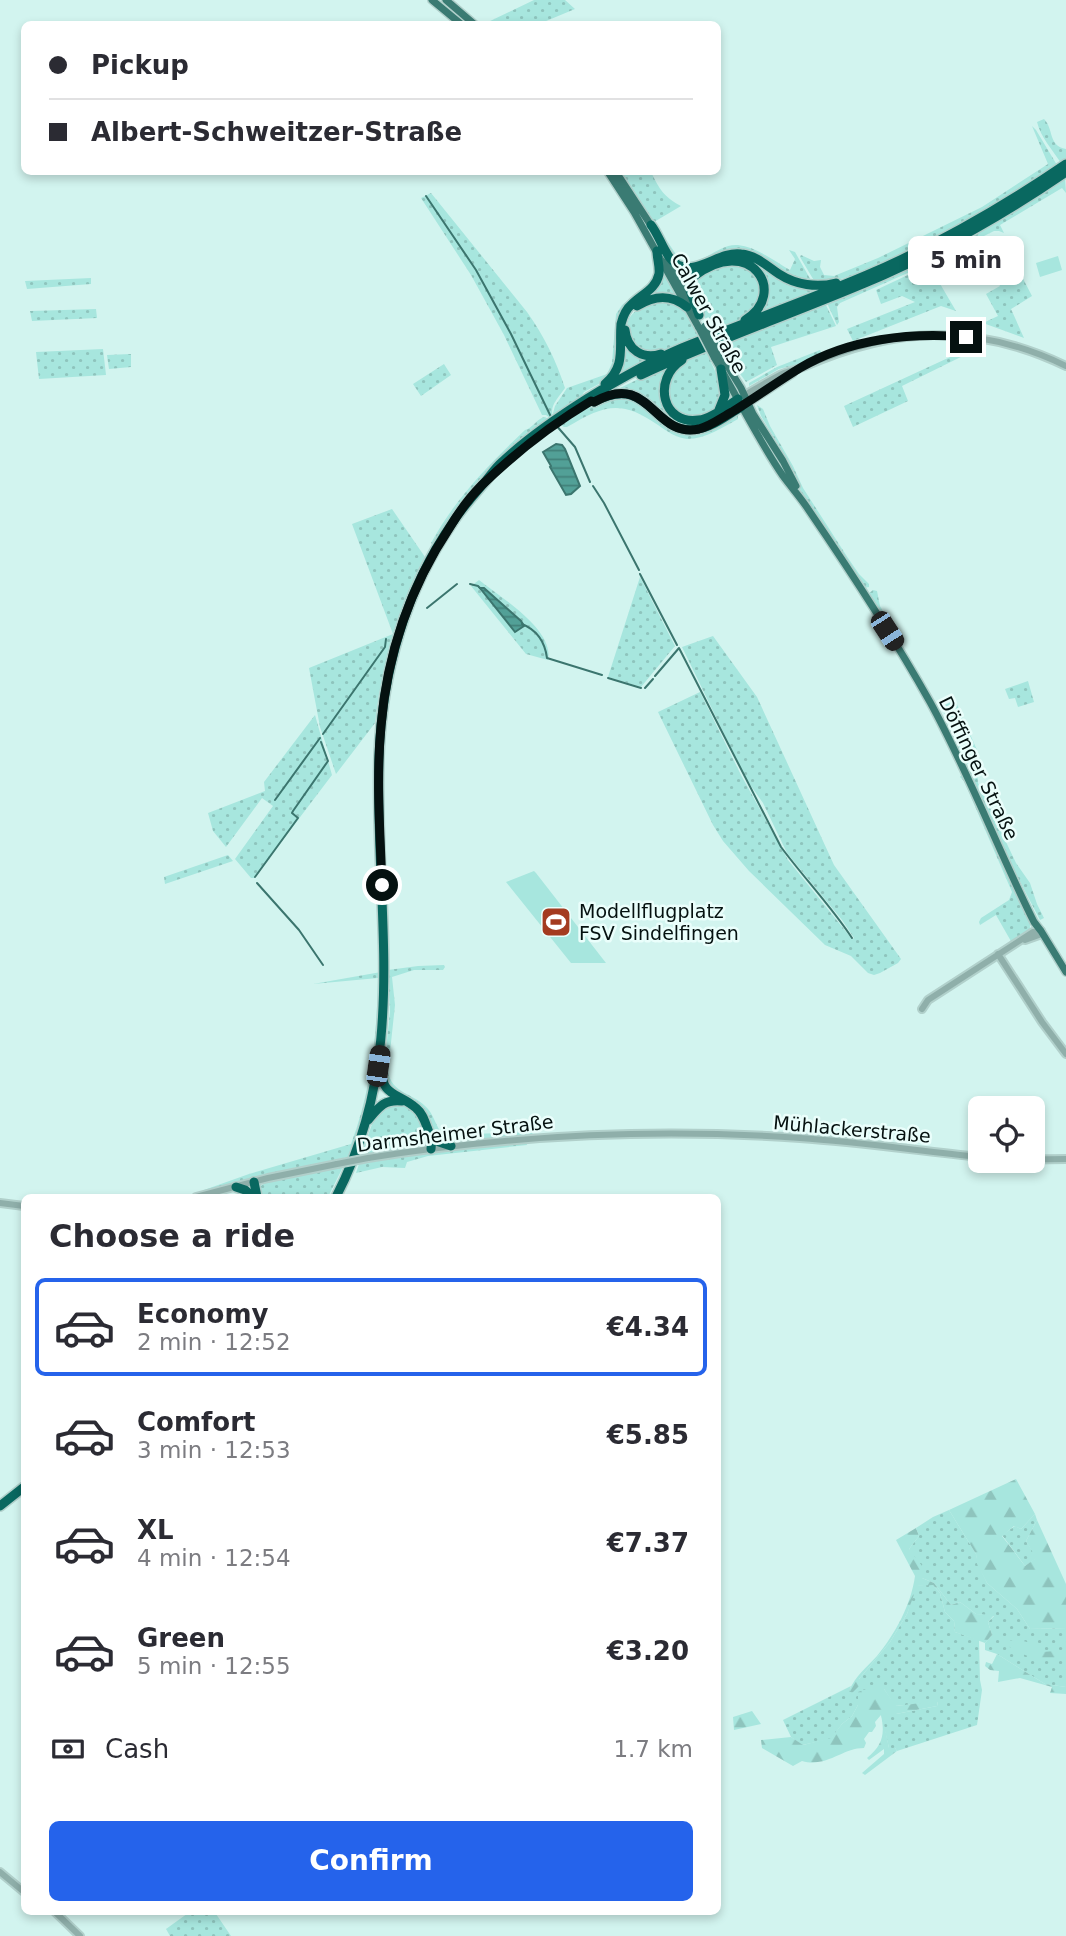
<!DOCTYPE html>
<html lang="en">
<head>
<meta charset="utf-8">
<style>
	:root { --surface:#fff; --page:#f2f2f3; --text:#2b2b33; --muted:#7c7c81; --line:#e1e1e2; --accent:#2563eb }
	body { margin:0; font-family:"DejaVu Sans",sans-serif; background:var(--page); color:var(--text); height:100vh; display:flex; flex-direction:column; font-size:26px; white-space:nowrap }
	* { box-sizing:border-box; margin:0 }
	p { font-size:23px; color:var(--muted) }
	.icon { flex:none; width:38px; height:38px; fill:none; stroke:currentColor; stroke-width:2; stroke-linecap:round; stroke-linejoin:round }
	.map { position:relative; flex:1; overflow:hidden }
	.details { position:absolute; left:21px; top:1194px; width:700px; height:721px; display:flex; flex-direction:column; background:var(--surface); border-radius:10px; box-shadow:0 4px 10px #0003 }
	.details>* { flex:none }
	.banner { position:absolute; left:21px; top:21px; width:700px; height:154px; border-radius:10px; box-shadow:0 4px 10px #0003; display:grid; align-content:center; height:154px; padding:0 28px; background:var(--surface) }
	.fabs { position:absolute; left:968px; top:1096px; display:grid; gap:14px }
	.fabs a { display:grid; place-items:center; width:77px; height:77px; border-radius:10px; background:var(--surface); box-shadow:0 4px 10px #0003; font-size:35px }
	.end { position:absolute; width:32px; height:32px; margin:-16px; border:9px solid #051110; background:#fff; box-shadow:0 0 0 4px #fff }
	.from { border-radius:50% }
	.bubble { position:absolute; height:49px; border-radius:10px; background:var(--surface); box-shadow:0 4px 10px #0003; font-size:23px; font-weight:700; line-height:49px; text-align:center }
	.car { position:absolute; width:21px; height:42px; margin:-21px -10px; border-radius:9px; box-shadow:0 0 5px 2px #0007; background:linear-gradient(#222 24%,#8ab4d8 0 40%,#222 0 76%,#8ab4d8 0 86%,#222 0) }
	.banner b { display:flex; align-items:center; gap:24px; height:66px; font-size:26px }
	.banner b+b { border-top:2px solid var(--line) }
	.banner i { width:18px; height:18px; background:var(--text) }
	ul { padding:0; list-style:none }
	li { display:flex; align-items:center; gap:21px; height:98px; margin:0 14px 10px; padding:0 14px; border:4px solid transparent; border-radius:10px }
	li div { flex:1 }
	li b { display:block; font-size:26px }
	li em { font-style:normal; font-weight:700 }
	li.on { border-color:var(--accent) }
	li>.icon { width:63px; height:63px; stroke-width:1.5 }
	h2 { padding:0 28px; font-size:32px; line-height:84px }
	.pay { display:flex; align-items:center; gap:18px; height:77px; padding:0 28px; font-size:26px }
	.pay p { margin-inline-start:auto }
	.primary-button { display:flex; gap:14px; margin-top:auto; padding:14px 28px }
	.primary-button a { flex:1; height:80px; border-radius:10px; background:var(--accent); color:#fff; font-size:28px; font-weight:700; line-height:80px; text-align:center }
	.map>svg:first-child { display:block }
	.grass { fill:url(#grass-dots) }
	.forest { fill:url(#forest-firs) }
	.park { fill:#a7e6de }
	.water { fill:url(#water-rules); stroke:#3b756e; stroke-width:2 }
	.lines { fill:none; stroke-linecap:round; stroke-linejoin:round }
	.stream { stroke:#3b756e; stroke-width:2 }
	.minor-casing { stroke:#b1d0cb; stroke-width:10 }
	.major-casing { stroke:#b1d0cb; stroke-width:10 }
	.highway-casing { stroke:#b1d0cb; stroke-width:12 }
	.minor { stroke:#8fafaa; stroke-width:6 }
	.major { stroke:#3a7b73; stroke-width:7 }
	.highway { stroke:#096860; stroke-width:9 }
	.minor-bridge-casing { stroke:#b1d0cb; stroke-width:10; stroke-linecap:butt }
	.major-bridge-casing { stroke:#b1d0cb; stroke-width:10; stroke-linecap:butt }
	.minor-bridge { stroke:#8fafaa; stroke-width:6 }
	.major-bridge { stroke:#3a7b73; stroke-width:7 }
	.route { stroke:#051110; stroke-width:9 }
	.labels { text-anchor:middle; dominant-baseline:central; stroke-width:5; stroke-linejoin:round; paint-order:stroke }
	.street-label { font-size:19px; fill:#051110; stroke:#eafefb }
	.poi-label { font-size:19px; fill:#051110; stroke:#eafefb; text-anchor:start }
</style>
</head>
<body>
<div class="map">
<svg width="1066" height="1936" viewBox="0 0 1066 1936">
	<defs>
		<pattern id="grass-dots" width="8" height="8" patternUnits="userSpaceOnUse" patternTransform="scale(1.75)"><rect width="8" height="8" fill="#a7e6de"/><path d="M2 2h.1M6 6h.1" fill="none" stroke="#8ec4bd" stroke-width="1.8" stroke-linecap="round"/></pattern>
		<pattern id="forest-firs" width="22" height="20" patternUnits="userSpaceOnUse" patternTransform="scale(1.75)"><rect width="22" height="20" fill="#a7e6de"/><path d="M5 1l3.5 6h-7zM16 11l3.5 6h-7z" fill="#8ec4bd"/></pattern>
		<pattern id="water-rules" width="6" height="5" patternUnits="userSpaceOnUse" patternTransform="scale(1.75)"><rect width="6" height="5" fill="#52a097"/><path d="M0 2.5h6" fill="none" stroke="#42817a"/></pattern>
	</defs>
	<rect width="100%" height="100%" fill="#d2f4ef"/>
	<path class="grass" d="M534 0H565L575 9 539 24H490L488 22Z
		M1044 119C1054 129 1048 146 1066 149V159L1061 163C1052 149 1041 138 1037 122Z
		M1032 126 1036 130 1057 165C1010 197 962 224 912 249 881 264 850 280 816 284L800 257 801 255 814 261 821 260 820 267 824 275 834 276 878 258 982 207 1048 164Z
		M620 172H651C660 190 663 196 681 206L654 222 680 260C701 269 717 243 738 245 757 247 774 261 790 270L795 259 789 250 795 252 813 284 798 281 756 256 692 265 673 259Z
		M1065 178 1066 193 1062 188 1000 225 1004 233 999 231H994L928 264 840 303 837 307 839 322 837 325 827 303C887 278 946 253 1002 219 1023 206 1044 191 1065 178Z
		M431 193 527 312C544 336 556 360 565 388 559 397 549 406 553 416L550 418 546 415H542L504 335 471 275 421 198Z
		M740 256 822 289 755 316 765 297 749 262 696 272 688 288 679 273 681 268Z
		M722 263 748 266 761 284 760 300 744 318 712 332 699 305 693 283 694 279Z
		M929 265 956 311 941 306 853 341 847 329 915 302 902 296 881 304 876 290Z
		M662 267 678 296C671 295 663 293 656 295 618 303 610 344 648 360L615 378C627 355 617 338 625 318 629 305 642 300 652 291 659 284 659 274 662 267Z
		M1018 269 1032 296 1011 309 1024 338 983 323 998 316 986 294 1000 286 997 280Z
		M91 278V284L27 289 25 281Z
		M651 282 628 304 618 358 608 379 584 392 579 400 554 415 553 413 555 406 567 388 607 374 612 363 616 314 622 305Z
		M660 300 679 305 688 315 699 337 652 355 635 347C632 342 628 336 627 330 625 311 647 305 660 300Z
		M825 303 836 326 771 347 777 365 746 382 719 345Z
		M96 309 97 318 32 321 30 311Z
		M974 346 975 350 902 386 908 401 853 427 844 406Z
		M103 349 106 375 39 379 36 352Z
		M820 350 822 355 803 363 779 369 749 386V383L777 367Z
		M706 351 724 391 716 410 695 419 676 412 665 392 678 365Z
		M131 354V367L109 369 107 355Z
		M673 362 665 376 671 414 708 422 692 426 674 424 648 402 614 391Z
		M444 364 451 375 421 396 413 384Z
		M632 397 683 433H697L736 414H738V419C723 427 706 439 687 439 677 438 666 431 658 425 621 399 604 405 567 427H564L559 424 605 398Z
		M757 405 763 409 770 426 793 466 803 488 848 558 859 574 869 584V587L864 588 801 492 788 461 761 416Z
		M545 417 548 419 527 436 434 546 431 543C455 499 489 464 525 430 533 428 537 418 545 417Z
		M392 509 425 557 409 591 393 634 379 694 375 723 336 774 320 727 309 668 393 634 352 524Z
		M640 577 675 646 641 687 608 677Z
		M479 580C500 597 555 630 548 660L526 654 471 586Z
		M873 590 877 591 880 606 958 744 972 759 971 763 967 764 962 758 868 594Z
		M713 636 757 697 834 865 901 959 898 963 880 973 874 975 868 973 851 956 825 945 749 871 723 841 713 825 658 712 700 692 741 775 788 860 852 939 854 938 842 920 787 853 763 803 746 779 682 647Z
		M1028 681 1034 702 1018 707 1015 698 1009 699 1005 689Z
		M955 700 977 750 970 753 961 743 942 709 943 706Z
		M315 715 332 775 254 878H251L235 859 273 806 262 798 226 847 213 831 208 813 265 791 264 782Z
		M973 766 977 769 978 783 1016 863 1030 883 1037 904 1044 918 1040 920 1015 872 975 786 969 769Z
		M962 774 1030 922V930L1012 943 996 915 980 925 979 922 981 918 1009 900 1012 892 964 781 960 777Z
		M228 855 233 861 165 884 164 877Z
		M444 965 445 967 443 970H414L392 977 395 1005 388 1071C391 1094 415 1093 428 1109 434 1116 436 1126 442 1134L446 1136 466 1135 471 1141 462 1143 442 1140 432 1132 427 1118 388 1087 384 1068 390 1012 388 970 418 966Z
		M381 972C378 1036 372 1097 348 1157L249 1179 205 1192 204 1190 249 1174 351 1144C371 1091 377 1035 378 978L313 984Z
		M388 1104C393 1104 401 1103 406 1105 420 1110 425 1127 424 1141L418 1146 361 1155 376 1113Z
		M533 1132 531 1137 478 1141 470 1134Z
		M526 1142 527 1145 428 1156 407 1162 405 1168 382 1167 356 1173 359 1164 442 1151Z
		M343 1167 328 1197H259V1187L265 1183Z
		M949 1510 976 1554 978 1564 987 1583 1017 1609 1030 1629 1066 1628V1687L1045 1684 997 1654 985 1650V1643L992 1635 988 1622 994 1616 976 1614 960 1602 951 1605 934 1583 922 1578 909 1549 919 1536 916 1528 933 1517Z
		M1035 1514 1037 1520 1026 1541 1037 1558 1025 1566 1002 1535 1015 1526 1021 1529Z
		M932 1584 940 1593 945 1612 954 1621 955 1632 979 1640 980 1680 982 1690 977 1725 897 1751 895 1748H889L881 1714H896L937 1706 938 1702 895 1706 884 1689 858 1705 852 1716 842 1724 831 1739 802 1745 791 1737 783 1720 851 1686 849 1691 890 1642 907 1614 916 1586Z
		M191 1911H214L231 1936H170L166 1929Z"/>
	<path class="forest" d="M1016 1479 1035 1514 1021 1529 1014 1526 1002 1536 1025 1566 1036 1558 1026 1541 1037 1520 1066 1584V1628L1030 1629 1017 1609 987 1583 977 1564 976 1554 949 1510Z
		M916 1528 919 1536 909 1549 922 1566V1578L934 1583 951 1605 960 1602 976 1614 994 1615 988 1622 992 1635 985 1643 955 1632 954 1621 945 1612 940 1593 933 1585 917 1586 907 1614 890 1642 859 1679 861 1684 852 1693 849 1691C855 1676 867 1667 877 1656 895 1634 911 1605 915 1576L896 1540Z
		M1016 1639 1027 1642 1043 1652 1066 1650V1661C1041 1662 1024 1657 1003 1643Z
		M997 1654 1045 1684 1066 1687V1694L1050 1693 1052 1687 1020 1678 998 1682 999 1671 990 1670 985 1666 986 1662 992 1664Z
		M876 1683 884 1689 896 1706 938 1701 937 1706 896 1714H882L889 1748H895L897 1751 865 1775 862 1773 884 1754V1749L869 1760 867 1758C883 1745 885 1734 881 1715L875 1722 876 1726 872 1732H869L864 1739 866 1743 864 1748C842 1748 827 1768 802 1761L793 1766 762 1748 761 1740 791 1737 803 1745 831 1738 842 1724 852 1716 858 1705V1692L869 1688Z
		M752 1711 761 1724 734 1730 733 1717Z"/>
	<path class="park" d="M1058 256 1062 270 1040 277 1036 263Z
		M534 871 536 873 606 963H571L506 882Z"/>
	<path class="water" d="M556 444 562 445 565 449 580 486 571 494 566 495 550 467 551 466 543 452Z
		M480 588H484L521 621 524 626 515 632Z"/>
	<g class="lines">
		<path class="stream" d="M426 196 476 270 511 334 552 419
			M555 424 575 447 590 482
			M593 486 604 503 639 570
			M640 574 677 645
			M470 584 478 586 481 589
			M427 608 457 584
			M522 624C537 630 545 643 547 658L602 675
			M655 676 679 648 781 847C804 878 831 906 852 938
			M608 678 641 688
			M645 688 653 679
			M323 734 385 647 386 639
			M275 800 320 738
			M255 877 298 818 292 813 293 811 328 761 321 742
			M257 883 299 930 323 965"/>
		<g class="minor-casing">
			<path id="minor" d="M745 395C757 388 770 380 782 374 789 371 796 370 803 367 894 327 975 322 1066 366
				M749 402 793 373
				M1025 940 1039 935 1041 931
				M998 954 1042 1022 1066 1054
				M922 1009 928 1000 1033 932 1041 931
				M368 1158C511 1135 656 1128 800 1138 860 1142 920 1151 980 1157
				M1006 1160 1066 1159
				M196 1197 268 1178 337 1164
				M0 1203 24 1206
				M0 1872 24 1892
				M54 1911 80 1936"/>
		</g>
		<g class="major-casing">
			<path id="major" d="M432 0 461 24
				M446 0 474 24
				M608 172 634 212 699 328
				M616 172 652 227
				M668 259 691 301
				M720 354 741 388 753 414 783 461 796 486
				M714 357C737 396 757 438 783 476 791 487 801 498 808 509 851 572 893 636 930 702 969 773 998 850 1034 922L1041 931 1066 972"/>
		</g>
		<g class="highway-casing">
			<path id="highway" d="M651 225C660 236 665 258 678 265 698 275 719 251 741 254 756 255 767 266 779 274 796 285 817 288 836 283
				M637 306C655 295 671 294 687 307
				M699 315 690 290 693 277C751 232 789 294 745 320
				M625 330C627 350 643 360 661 354
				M682 360C652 379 662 426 699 420 713 418 727 406 738 399
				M641 375C720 338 804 310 884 275 948 246 1008 212 1066 172
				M605 384C626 366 619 349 621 324 623 316 626 309 632 304 642 294 656 289 659 274 660 266 657 259 657 251
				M591 401 594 402C651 371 652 437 697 429 713 427 727 415 741 407
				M719 410 725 395 721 369
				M382 1068C380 1096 399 1093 416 1108 422 1113 424 1119 427 1127 430 1135 432 1140 431 1149
				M368 1120C379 1107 384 1099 402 1101
				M431 1137 439 1142 451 1146
				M254 1182 257 1197
				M236 1187 245 1190 253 1197
				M336 1197C411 1052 374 910 379 756 382 673 405 591 453 522 462 508 473 496 484 483 490 476 495 468 502 462 528 437 558 417 588 398 618 380 649 362 682 348 744 323 806 301 867 275 937 245 1003 207 1066 164
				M0 1506 24 1487"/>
		</g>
		<use href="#minor" class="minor"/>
		<use href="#major" class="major"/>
		<use href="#highway" class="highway"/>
		<g class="minor-bridge-casing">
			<path id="minor-bridge" d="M337 1164 368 1158"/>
		</g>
		<g class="major-bridge-casing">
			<path id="major-bridge" d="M705 326 720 354
				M699 328 714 357"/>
		</g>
		<use href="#minor-bridge" class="minor-bridge"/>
		<use href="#major-bridge" class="major-bridge"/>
	</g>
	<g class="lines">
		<path class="route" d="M382 885C380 832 376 779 381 726 387 654 410 587 450 527 459 512 470 497 482 485 515 453 551 425 591 401L594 402C651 370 653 439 699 429 711 426 721 418 732 412 755 398 777 382 800 368 849 339 910 332 966 337"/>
	</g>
	<defs>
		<g id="stadium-square" transform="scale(1.575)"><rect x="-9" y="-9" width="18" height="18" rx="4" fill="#a43b20" stroke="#eafefb"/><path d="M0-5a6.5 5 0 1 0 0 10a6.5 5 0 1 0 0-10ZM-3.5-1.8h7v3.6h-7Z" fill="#fff"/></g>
	</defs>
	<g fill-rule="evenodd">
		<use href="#stadium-square" x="556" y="922"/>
	</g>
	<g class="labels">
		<g class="street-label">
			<text transform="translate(709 313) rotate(61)">Calwer Straße</text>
			<text transform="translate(979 768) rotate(64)">Döffinger Straße</text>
			<text transform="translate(852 1129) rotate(5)">Mühlackerstraße</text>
			<text transform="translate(455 1133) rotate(-7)">Darmsheimer Straße</text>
		</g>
		<g class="poi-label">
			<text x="579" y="911">Modellflugplatz<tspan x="579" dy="22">FSV Sindelfingen</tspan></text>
		</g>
	</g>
</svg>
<div class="fabs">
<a><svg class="icon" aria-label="locate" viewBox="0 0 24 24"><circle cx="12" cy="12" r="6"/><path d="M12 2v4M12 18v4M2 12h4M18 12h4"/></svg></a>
</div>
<i class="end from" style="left:382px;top:885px"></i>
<i class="end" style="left:966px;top:337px"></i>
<div class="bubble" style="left:908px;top:236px;width:116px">5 min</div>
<i class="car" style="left:887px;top:631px;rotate:147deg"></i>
<i class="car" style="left:378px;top:1066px;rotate:8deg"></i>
<div class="banner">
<b><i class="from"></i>Pickup</b>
<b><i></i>Albert-Schweitzer-Straße</b>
</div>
<section class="details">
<h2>Choose a ride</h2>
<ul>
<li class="on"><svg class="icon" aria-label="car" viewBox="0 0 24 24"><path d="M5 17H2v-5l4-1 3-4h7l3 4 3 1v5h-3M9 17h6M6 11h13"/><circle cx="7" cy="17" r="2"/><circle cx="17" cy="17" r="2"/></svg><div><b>Economy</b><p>2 min · 12:52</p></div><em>€4.34</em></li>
<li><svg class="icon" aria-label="car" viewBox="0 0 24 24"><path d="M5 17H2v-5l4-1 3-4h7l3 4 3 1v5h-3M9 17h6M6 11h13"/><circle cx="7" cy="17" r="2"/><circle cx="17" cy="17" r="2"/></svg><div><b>Comfort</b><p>3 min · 12:53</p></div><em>€5.85</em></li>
<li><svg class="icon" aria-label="car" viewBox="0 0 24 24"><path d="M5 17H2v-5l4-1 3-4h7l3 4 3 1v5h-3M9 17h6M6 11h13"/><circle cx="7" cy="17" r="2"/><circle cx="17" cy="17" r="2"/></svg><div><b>XL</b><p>4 min · 12:54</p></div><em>€7.37</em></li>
<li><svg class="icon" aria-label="car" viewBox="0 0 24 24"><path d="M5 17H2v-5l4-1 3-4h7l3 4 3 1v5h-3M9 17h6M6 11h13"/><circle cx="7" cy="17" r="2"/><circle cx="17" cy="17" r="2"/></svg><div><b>Green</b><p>5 min · 12:55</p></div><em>€3.20</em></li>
</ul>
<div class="pay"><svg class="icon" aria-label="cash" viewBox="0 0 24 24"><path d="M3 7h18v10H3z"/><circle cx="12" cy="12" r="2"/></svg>Cash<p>1.7 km</p></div>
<div class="primary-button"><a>Confirm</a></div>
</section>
</div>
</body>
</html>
